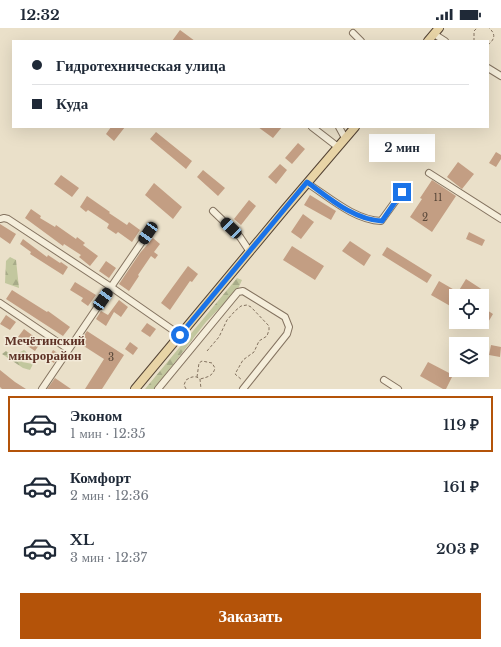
<!DOCTYPE html>
<html lang="ru">
<head>
<meta charset="utf-8">
<style>
	:root { --surface:#fff; --page:#f6f6f7; --text:#1f2937; --muted:#747a83; --line:#e0e1e3; --accent:#b45309 }
	body { margin:0; font-family:"Libre Baskerville",serif; background:var(--page); color:var(--text); height:100vh; display:flex; flex-direction:column; font-size:15px; white-space:nowrap }
	* { box-sizing:border-box; margin:0 }
	p { font-size:13px; color:var(--muted) }
	.icon { flex:none; width:22px; height:22px; fill:none; stroke:currentColor; stroke-width:2; stroke-linecap:round; stroke-linejoin:round }
	.map { position:relative; height:361px; overflow:hidden }
	.details { display:flex; flex-direction:column; background:var(--surface); flex:1 }
	.details>* { flex:none }
	.hud { position:absolute; left:12px; top:12px; width:477px; height:88px; border-radius:0px; box-shadow:0 4px 16px #0002; display:grid; align-content:center; height:88px; padding:0 20px; background:var(--surface) }
	.buttons { position:absolute; left:449px; top:261px; display:grid; gap:8px }
	.buttons a { display:grid; place-items:center; width:40px; height:40px; border-radius:0px; background:var(--surface); box-shadow:0 4px 16px #0002; font-size:20px }
	.end { position:absolute; width:18px; height:18px; margin:-9px; border:5px solid #1a73e8; background:#fff; box-shadow:0 0 0 2px #fff }
	.from { border-radius:50% }
	.bubble { position:absolute; height:28px; border-radius:0px; background:var(--surface); box-shadow:0 4px 16px #0002; font-size:13px; font-weight:600; line-height:28px; text-align:center }
	.car { position:absolute; width:12px; height:24px; margin:-12px -6px; border-radius:5px; box-shadow:0 0 3px 1px #0007; background:linear-gradient(#222 24%,#8ab4d8 0 40%,#222 0 76%,#8ab4d8 0 86%,#222 0) }
	.hud b { display:flex; align-items:center; gap:14px; height:38px; font-size:15px }
	.hud b+b { border-top:1px solid var(--line) }
	.hud i { width:10px; height:10px; background:var(--text) }
	ul { padding:7px 0 0; list-style:none }
	li { display:flex; align-items:center; gap:12px; height:56px; margin:0 8px 6px; padding:0 12px; border:2px solid transparent; border-radius:0px }
	li div { flex:1 }
	li b { display:block; font-size:15px }
	li em { font-style:normal; font-weight:600 }
	li.selected { border-color:var(--accent) }
	li>.icon { width:36px; height:36px; stroke-width:1.5 }
	.action { display:flex; gap:8px; margin-top:auto; padding:8px 20px }
	.action a { flex:1; height:46px; border-radius:0px; background:var(--accent); color:#fff; font-size:16px; font-weight:600; line-height:46px; text-align:center }
	.status { display:flex; justify-content:space-between; align-items:center; height:28px; padding:0 20px; background:var(--surface); direction:ltr }
	.status svg { height:11px; fill:currentColor }
	.map>svg:first-child { display:block }
	.forest { fill:url(#forest-firs) }
	.building { fill:#c39e83 }
	.lines { fill:none; stroke-linecap:round; stroke-linejoin:round }
	.minor-casing { stroke:#847360; stroke-width:8 }
	.major-casing { stroke:#534233; stroke-width:10 }
	.path { stroke:#847360; stroke-width:1; stroke-dasharray:3 2; stroke-linecap:butt }
	.minor { stroke:#f5eedb; stroke-width:6 }
	.major { stroke:#e8d4a6; stroke-width:8 }
	.route { stroke:#1a73e8; stroke-width:5 }
	.labels { text-anchor:middle; dominant-baseline:central; stroke-width:3; stroke-linejoin:round; paint-order:stroke }
	.number-label { font-size:10px; fill:#59483a }
	.neighbourhood-label { font-size:13px; font-weight:bold; fill:#5e3226; stroke:#f2ead8 }
</style>
</head>
<body>
<div class="status"><b>12:32</b><svg viewBox="0 0 49 12"><path d="M0 12V9h3v3zM5 12V6h3v6zM10 12V3h3v9zM15 12V0h3v12zM26 1h20v11H26zM47 4h2v5h-2z"/></svg></div>
<div class="map">
<svg width="501" height="361" viewBox="0 0 501 361">
	<defs>
		<pattern id="forest-firs" width="22" height="20" patternUnits="userSpaceOnUse"><rect width="22" height="20" fill="#c2c79e"/><path d="M5 1l3.5 6h-7zM16 11l3.5 6h-7z" fill="#a7ab88"/></pattern>
	</defs>
	<rect width="100%" height="100%" fill="#eae0c9"/>
	<path class="forest" d="M10 229 16 232 19 260 5 255 6 233Z
		M237 250 242 252 238 261 206 294 154 361H145Z
		M24 322 28 326 22 334 33 336 30 342 23 340 2 326 6 323 13 328Z"/>
	<path class="building" d="M180 2 195 13H172Z
		M111 99H125L114 113 106 106Z
		M258 99H282L273 110Z
		M156 104 192 133 186 141 150 111Z
		M388 113 396 120 387 132 378 124Z
		M298 115 305 121 292 136 285 130Z
		M496 124 501 127V131L496 139 489 135Z
		M458 134 474 146 462 161 447 149Z
		M280 136 287 142 276 156 268 149Z
		M203 142 225 160 218 168 197 149Z
		M61 147 79 160 72 169 54 156Z
		M432 152 456 168 432 204 410 189 422 171 420 170Z
		M154 155 182 179 173 191 145 167Z
		M310 167 336 183 331 192 304 177Z
		M87 168 110 184 109 185 127 197 129 194 140 202 132 214 118 204 116 206 107 200 109 196 88 182 86 184 80 179Z
		M249 172 256 178 241 197 234 191Z
		M31 181 41 188 40 190 55 199 56 197 76 211 77 209 85 215 83 217 98 228 90 238 79 229 81 227 64 216 63 218 25 190Z
		M303 186 314 194 301 211 291 204Z
		M0 196 16 206 10 216 0 209Z
		M469 204 485 212 482 218 466 211Z
		M153 210 160 216 154 224 158 227 155 231 151 228 138 247 139 248 129 263 119 256 140 225Z
		M23 211 47 229 48 227 60 235 61 234 68 239 63 247 30 226 31 224 20 216Z
		M350 213 371 227 364 238 342 223Z
		M292 218 324 238 315 252 283 232Z
		M387 219 432 247 427 255 382 227Z
		M106 233 116 240 109 250 99 243Z
		M188 238 198 246 192 254 190 253 170 282 161 275Z
		M466 251 486 264 483 268H456V273L452 279 431 267 439 253 458 264Z
		M75 254 96 267 88 278 81 273 83 270 70 262Z
		M12 262 47 284 48 283 70 299 63 308 6 271Z
		M119 272 128 279 121 289 114 284 106 298 96 291 101 283 108 287Z
		M482 279 493 286 487 296 482 293Z
		M6 287 16 294 10 302 0 296Z
		M147 295 156 301 150 309 141 303Z
		M24 301 41 314 35 323 26 317 28 315 18 309Z
		M87 303 124 327 102 361H85L104 331 79 315Z
		M130 314 138 320 133 327 125 321Z
		M491 317 501 319 500 329 489 327Z
		M53 322 59 326 54 335 48 331Z
		M428 334 453 347 446 361H443L420 348Z
		M0 342 15 354 26 361H2L0 359Z
		M55 350 71 361H47Z"/>
	<g class="lines">
		<g class="minor-casing">
			<path id="minor" d="M353 5 361 13
				M434 6 445 13
				M488 40 501 48
				M312 99 338 119
				M339 99 345 110
				M429 145 501 191
				M307 155C329 169 354 192 381 193L402 164
				M213 183 240 209 250 224
				M0 191 4 190 8 191 111 259 42 361
				M148 205 111 259 180 307
				M0 275 68 321
				M384 352 398 361
				M158 361 233 270 238 264 243 263 285 289 289 299 287 306 243 361"/>
		</g>
		<g class="major-casing">
			<path id="major" d="M428 13 439 0
				M135 361 285 181 355 99"/>
		</g>
		<path class="path" d="M474 13V3L477 0
			M488 17C495 11 496 6 489 0
			M207 323 219 309 227 292 235 283 241 278 247 277 251 279 269 298V302L267 308 259 313 254 324 243 332 235 346 242 352
			M197 349 199 335 202 333 212 335 215 340C213 348 208 349 200 351
			M186 361 184 357 186 352C191 349 195 347 200 351L201 361"/>
		<use href="#minor" class="minor"/>
		<use href="#major" class="major"/>
	</g>
	<g class="lines">
		<path class="route" d="M180 307 307 154C329 170 354 192 382 193L402 164"/>
	</g>
	<g class="labels">
		<g class="number-label">
			<text x="438" y="169">11</text>
			<text x="425" y="189">2</text>
			<text x="111" y="329">3</text>
		</g>
		<g class="neighbourhood-label">
			<text x="45" y="312">Мечётинский<tspan x="45" dy="15">микрорайон</tspan></text>
		</g>
	</g>
</svg>
<div class="buttons">
<a><svg class="icon" aria-label="locate" viewBox="0 0 24 24"><circle cx="12" cy="12" r="6"/><path d="M12 2v4M12 18v4M2 12h4M18 12h4"/></svg></a>
<a><svg class="icon" aria-label="layers" viewBox="0 0 24 24"><path d="M12 4l9 5-9 5-9-5zM3 14l9 5 9-5"/></svg></a>
</div>
<i class="end from" style="left:180px;top:307px"></i>
<i class="end" style="left:402px;top:164px"></i>
<div class="bubble" style="left:369px;top:106px;width:66px">2 мин</div>
<i class="car" style="left:231px;top:200px;rotate:314deg"></i>
<i class="car" style="left:148px;top:205px;rotate:214deg"></i>
<i class="car" style="left:103px;top:271px;rotate:35deg"></i>
<div class="hud">
<b><i class="from"></i>Гидротехническая улица</b>
<b><i></i>Куда</b>
</div>
</div>
<section class="details">
<ul>
<li class="selected"><svg class="icon" aria-label="car" viewBox="0 0 24 24"><path d="M5 17H2v-5l4-1 3-4h7l3 4 3 1v5h-3M9 17h6M6 11h13"/><circle cx="7" cy="17" r="2"/><circle cx="17" cy="17" r="2"/></svg><div><b>Эконом</b><p>1 мин · 12:35</p></div><em>119 ₽</em></li>
<li><svg class="icon" aria-label="car" viewBox="0 0 24 24"><path d="M5 17H2v-5l4-1 3-4h7l3 4 3 1v5h-3M9 17h6M6 11h13"/><circle cx="7" cy="17" r="2"/><circle cx="17" cy="17" r="2"/></svg><div><b>Комфорт</b><p>2 мин · 12:36</p></div><em>161 ₽</em></li>
<li><svg class="icon" aria-label="car" viewBox="0 0 24 24"><path d="M5 17H2v-5l4-1 3-4h7l3 4 3 1v5h-3M9 17h6M6 11h13"/><circle cx="7" cy="17" r="2"/><circle cx="17" cy="17" r="2"/></svg><div><b>XL</b><p>3 мин · 12:37</p></div><em>203 ₽</em></li>
</ul>
<div class="action"><a>Заказать</a></div>
</section>
</body>
</html>
